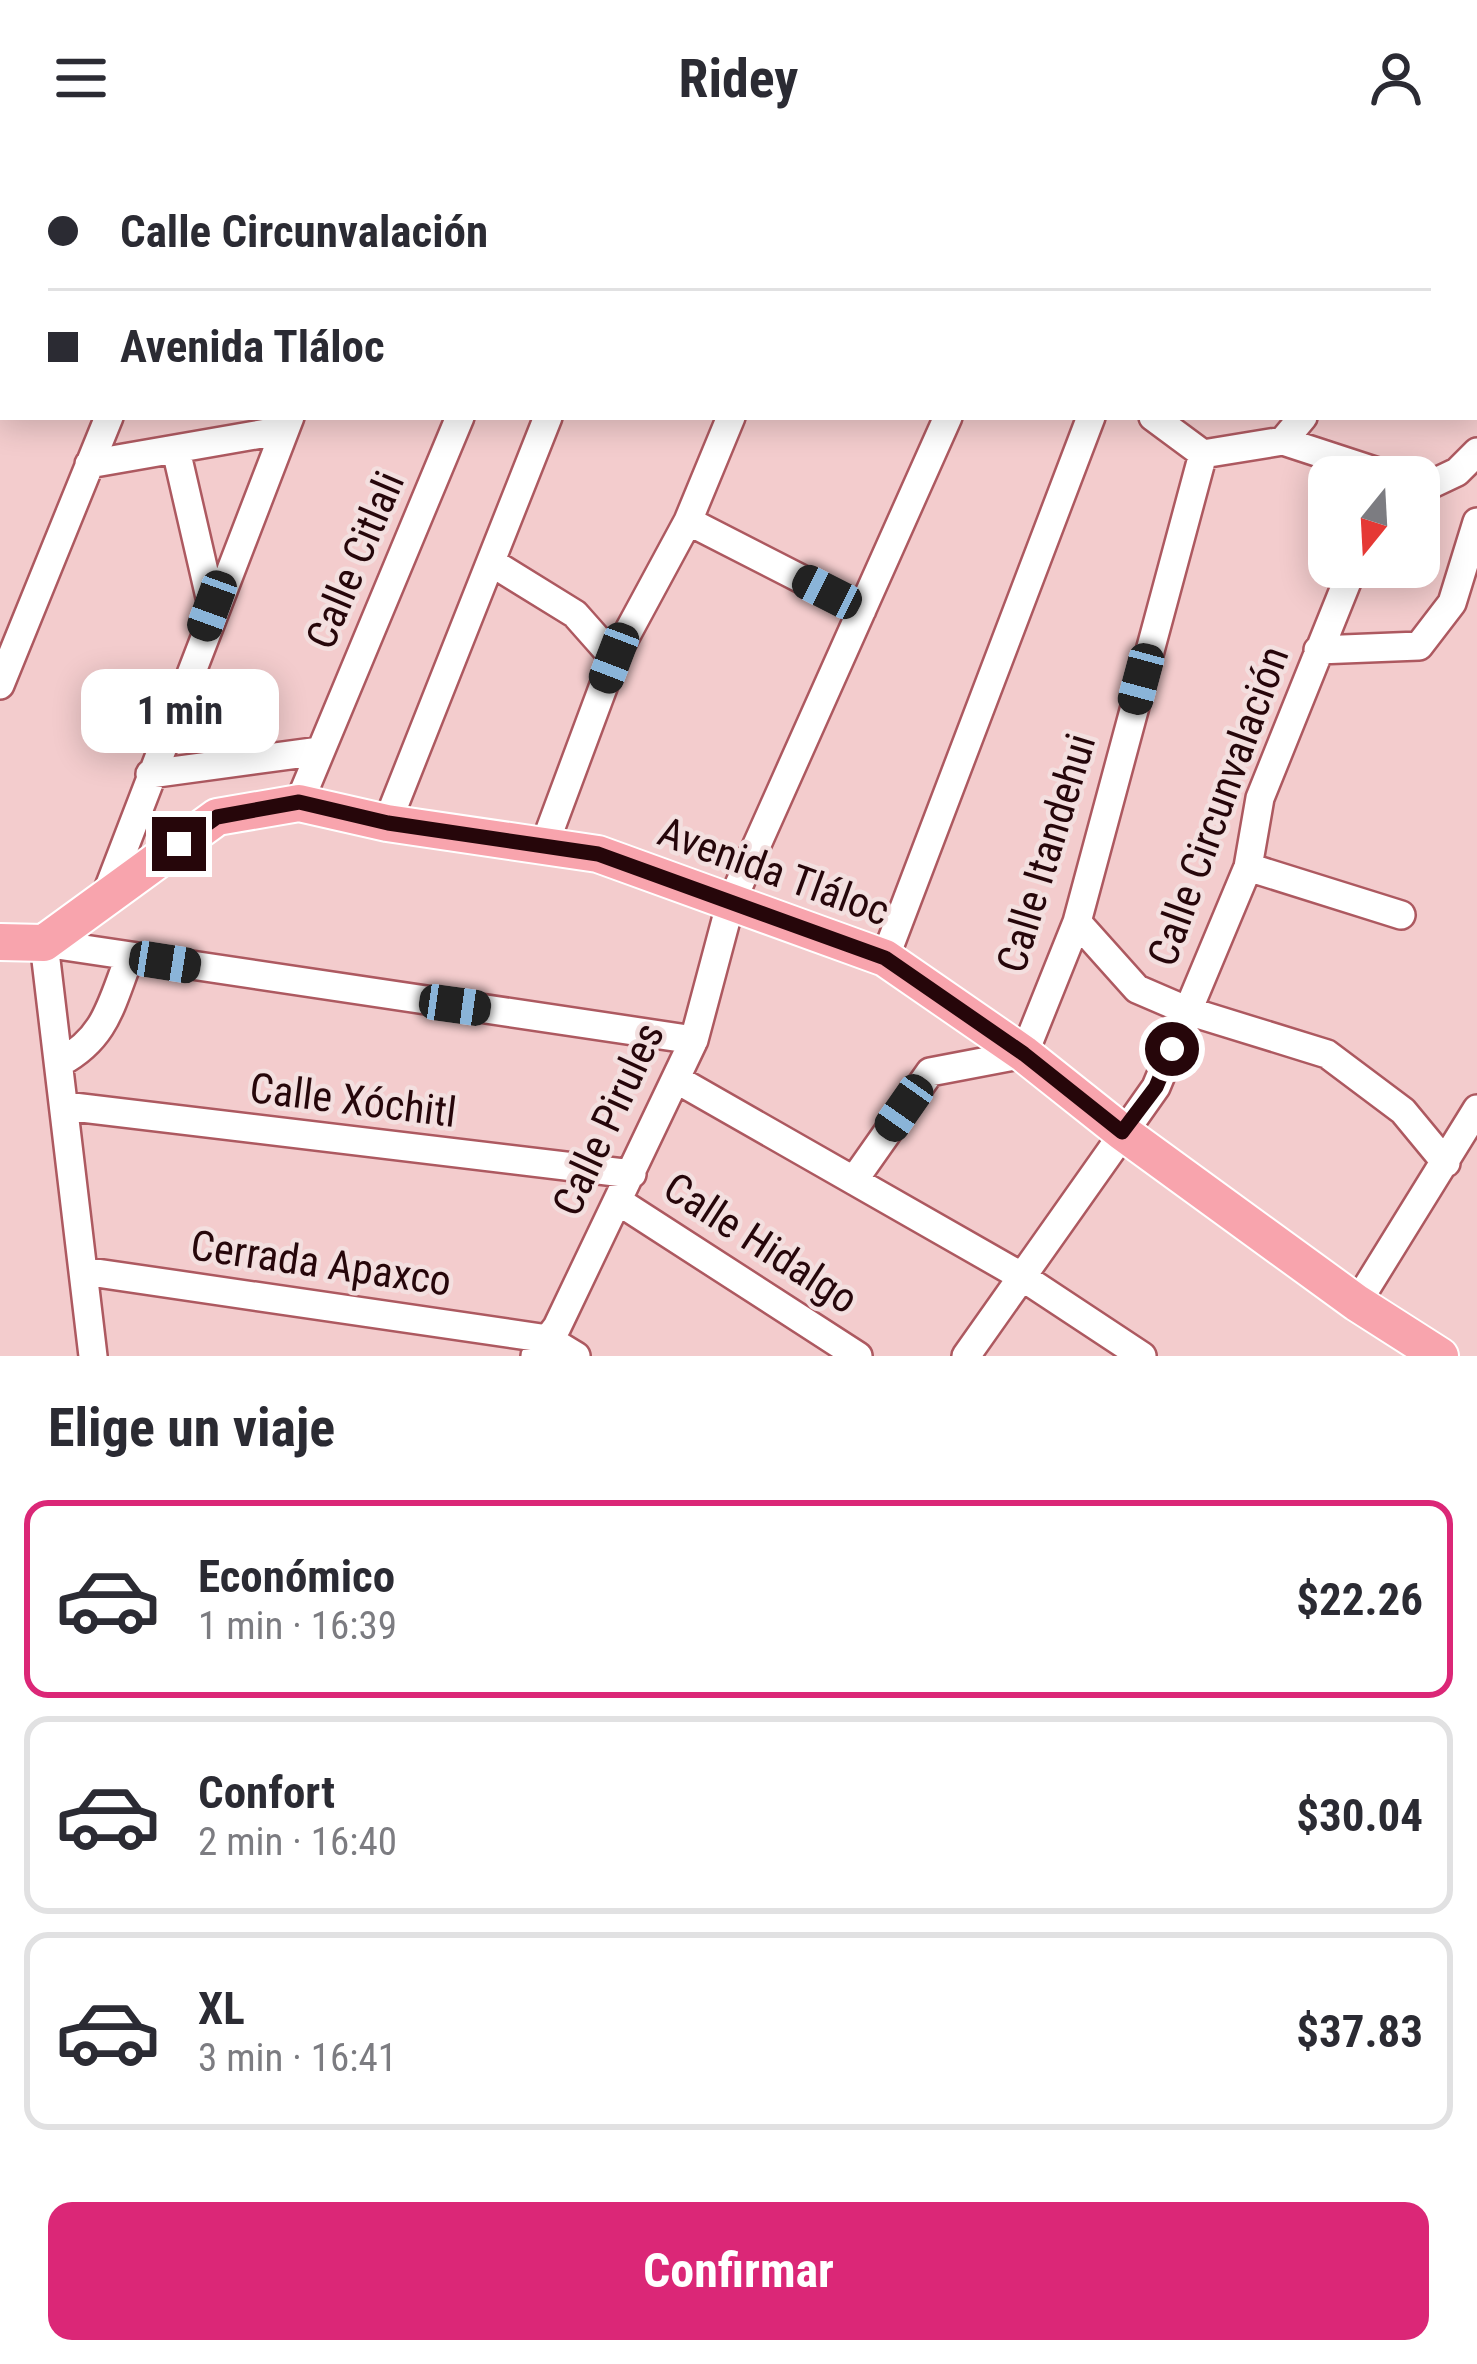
<!DOCTYPE html>
<html lang="es">
<head>
<meta charset="utf-8">
<style>
	:root { --surface:#fff; --page:#f2f2f3; --text:#2b2b33; --muted:#7c7c81; --line:#e1e1e2; --accent:#db2777 }
	body { margin:0; font-family:"Roboto Condensed",sans-serif; background:var(--page); color:var(--text); height:100vh; display:flex; flex-direction:column; font-size:45px; white-space:nowrap }
	* { box-sizing:border-box; margin:0 }
	p { font-size:39px; color:var(--muted) }
	.icon { flex:none; width:66px; height:66px; fill:none; stroke:currentColor; stroke-width:2; stroke-linecap:round; stroke-linejoin:round }
	.map { position:relative; height:1200px; overflow:hidden }
	.panel { display:flex; flex-direction:column; background:var(--surface); flex:1 }
	.panel>* { flex:none }
	.banner { position:absolute; left:0px; top:0px; width:1479px; height:264px; box-shadow:0 6px 30px #0003; display:grid; align-content:center; height:264px; padding:0 48px; background:var(--surface) }
	.needle { width:78px; rotate:198deg }
	.tools { position:absolute; left:1308px; top:300px; display:grid; gap:24px }
	.tools a { display:grid; place-items:center; width:132px; height:132px; border-radius:24px; background:var(--surface); box-shadow:0 6px 30px #0003; font-size:60px }
	.end { position:absolute; width:54px; height:54px; margin:-27px; border:15px solid #26060a; background:#fff; box-shadow:0 0 0 6px #fff }
	.from { border-radius:50% }
	.bubble { position:absolute; height:84px; border-radius:24px; background:var(--surface); box-shadow:0 6px 30px #0003; font-size:39px; font-weight:700; line-height:84px; text-align:center }
	.car { position:absolute; width:36px; height:72px; margin:-36px -18px; border-radius:15px; box-shadow:0 0 9px 3px #0007; background:linear-gradient(#222 24%,#8ab4d8 0 40%,#222 0 76%,#8ab4d8 0 86%,#222 0) }
	.banner b { display:flex; align-items:center; gap:42px; height:114px; font-size:45px }
	.banner b+b { border-top:3px solid var(--line) }
	.banner i { width:30px; height:30px; background:var(--text) }
	ul { padding:0; list-style:none }
	li { display:flex; align-items:center; gap:36px; height:198px; margin:0 24px 18px; padding:0 24px; border:6px solid var(--line); border-radius:24px }
	li div { flex:1 }
	li b { display:block; font-size:45px }
	li em { font-style:normal; font-weight:700 }
	li.active { border-color:var(--accent) }
	li>.icon { width:108px; height:108px; stroke-width:1.5 }
	h2 { padding:0 48px; font-size:54px; line-height:144px }
	.cta { display:flex; gap:24px; margin-top:auto; padding:24px 48px }
	.cta a { flex:1; height:138px; border-radius:24px; background:var(--accent); color:#fff; font-size:48px; font-weight:700; line-height:138px; text-align:center }
	header { display:flex; justify-content:space-between; align-items:center; height:156px; padding:0 48px; background:var(--surface); font-size:54px; font-weight:700 }
	.map>svg:first-child { display:block }
	.lines { fill:none; stroke-linecap:round; stroke-linejoin:round }
	.minor-casing { stroke:#ad5960; stroke-width:32 }
	.major-casing { stroke:#fff; stroke-width:40 }
	.minor { stroke:#fff; stroke-width:27 }
	.major { stroke:#f8a4ad; stroke-width:36 }
	.route { stroke:#26060a; stroke-width:15 }
	.labels { text-anchor:middle; dominant-baseline:central; stroke-width:9; stroke-linejoin:round; paint-order:stroke }
	.street-label { font-size:42px; fill:#26060a; stroke:#f3dfdf }
</style>
</head>
<body>
<header><svg class="icon" aria-label="menu" viewBox="0 0 24 24"><path d="M4 6h16M4 12h16M4 18h16"/></svg>Ridey<svg class="icon" aria-label="person" viewBox="0 0 24 24"><circle cx="12" cy="8" r="4"/><path d="M4 21q1-7 8-7t8 7"/></svg></header>
<div class="map">
<svg width="1477" height="1200" viewBox="0 0 1477 1200">
	<rect width="100%" height="100%" fill="#f3cccd"/>
	<g class="lines">
		<g class="minor-casing">
			<path id="minor" d="M1369 0 1372 3
				M33 3 35 0
				M215 3 217 0
				M388 3 390 0
				M566 3 568 0
				M641 3 642 0
				M843 3V0
				M941 3 942 0
				M1110 3 1111 0
				M1273 3 1275 0
				M1476 78 1477 77
				M0 87 3 79
				M1153 261 1203 298
				M1283 285 1393 321
				M176 294 212 450
				M1203 298 1283 285 1303 261
				M89 308 284 274
				M1419 334 1457 316 1477 296
				M688 365 862 454
				M494 408 575 458 614 502
				M1318 494 1419 490 1452 447 1477 366
				M0 529 109 261
				M150 618 320 595
				M299 647 460 261
				M387 667 548 261
				M544 690 614 502 688 365 731 261
				M1248 711 1401 759
				M104 744 290 261
				M1077 766 1137 833 1188 855 1327 898 1403 955 1446 1007
				M885 802 1091 261
				M61 906C107 881 111 847 130 800
				M676 923 1021 1120 1142 1200
				M65 950 632 1018
				M854 1024 930 916 1024 898 1077 766 1203 298
				M618 1045 858 1200
				M83 1115 548 1183 576 1200
				M1357 1147 1477 953
				M93 1200 44 787 694 884
				M535 1200 557 1171 694 884 730 749 948 261
				M966 1200 1156 931 1248 711 1260 642 1353 411"/>
		</g>
		<g class="major-casing">
			<path id="major" d="M0 786 44 787 217 661 299 647 387 667 598 698 885 802 1024 898 1122 976 1357 1147 1440 1200"/>
		</g>
		<use href="#minor" class="minor"/>
		<use href="#major" class="major"/>
	</g>
	<g class="lines">
		<path class="route" d="M179 688 217 661 299 646 388 667 598 698 885 802 1024 898 1122 976 1156 931 1172 893"/>
	</g>
	<g class="labels">
		<g class="street-label">
			<text transform="translate(355 404) rotate(-67)">Calle Citlali</text>
			<text transform="translate(1218 650) rotate(-70)">Calle Circunvalación</text>
			<text transform="translate(1046 697) rotate(-73)">Calle Itandehui</text>
			<text transform="translate(774 715) rotate(20)">Avenida Tláloc</text>
			<text transform="translate(353 944) rotate(7)">Calle Xóchitl</text>
			<text transform="translate(608 963) rotate(-65)">Calle Pirules</text>
			<text transform="translate(761 1087) rotate(33)">Calle Hidalgo</text>
			<text transform="translate(321 1107) rotate(8)">Cerrada Apaxco</text>
		</g>
	</g>
</svg>
<div class="tools">
<a><svg class="needle" viewBox="-14 -14 28 28"><path d="M0-13l5 13h-10z" fill="#e53935"/><path d="M0 13l5-13h-10z" fill="#7c7c81"/></svg></a>
</div>
<i class="end from" style="left:1172px;top:893px"></i>
<i class="end" style="left:179px;top:688px"></i>
<div class="bubble" style="left:81px;top:513px;width:198px">1 min</div>
<i class="car" style="left:827px;top:436px;rotate:297deg"></i>
<i class="car" style="left:212px;top:450px;rotate:200deg"></i>
<i class="car" style="left:614px;top:502px;rotate:201deg"></i>
<i class="car" style="left:1141px;top:523px;rotate:195deg"></i>
<i class="car" style="left:165px;top:806px;rotate:99deg"></i>
<i class="car" style="left:455px;top:849px;rotate:98deg"></i>
<i class="car" style="left:904px;top:952px;rotate:215deg"></i>
<div class="banner">
<b><i class="from"></i>Calle Circunvalación</b>
<b><i></i>Avenida Tláloc</b>
</div>
</div>
<section class="panel">
<h2>Elige un viaje</h2>
<ul>
<li class="active"><svg class="icon" aria-label="car" viewBox="0 0 24 24"><path d="M5 17H2v-5l4-1 3-4h7l3 4 3 1v5h-3M9 17h6M6 11h13"/><circle cx="7" cy="17" r="2"/><circle cx="17" cy="17" r="2"/></svg><div><b>Económico</b><p>1 min · 16:39</p></div><em>$22.26</em></li>
<li><svg class="icon" aria-label="car" viewBox="0 0 24 24"><path d="M5 17H2v-5l4-1 3-4h7l3 4 3 1v5h-3M9 17h6M6 11h13"/><circle cx="7" cy="17" r="2"/><circle cx="17" cy="17" r="2"/></svg><div><b>Confort</b><p>2 min · 16:40</p></div><em>$30.04</em></li>
<li><svg class="icon" aria-label="car" viewBox="0 0 24 24"><path d="M5 17H2v-5l4-1 3-4h7l3 4 3 1v5h-3M9 17h6M6 11h13"/><circle cx="7" cy="17" r="2"/><circle cx="17" cy="17" r="2"/></svg><div><b>XL</b><p>3 min · 16:41</p></div><em>$37.83</em></li>
</ul>
<div class="cta"><a>Confirmar</a></div>
</section>
</body>
</html>
